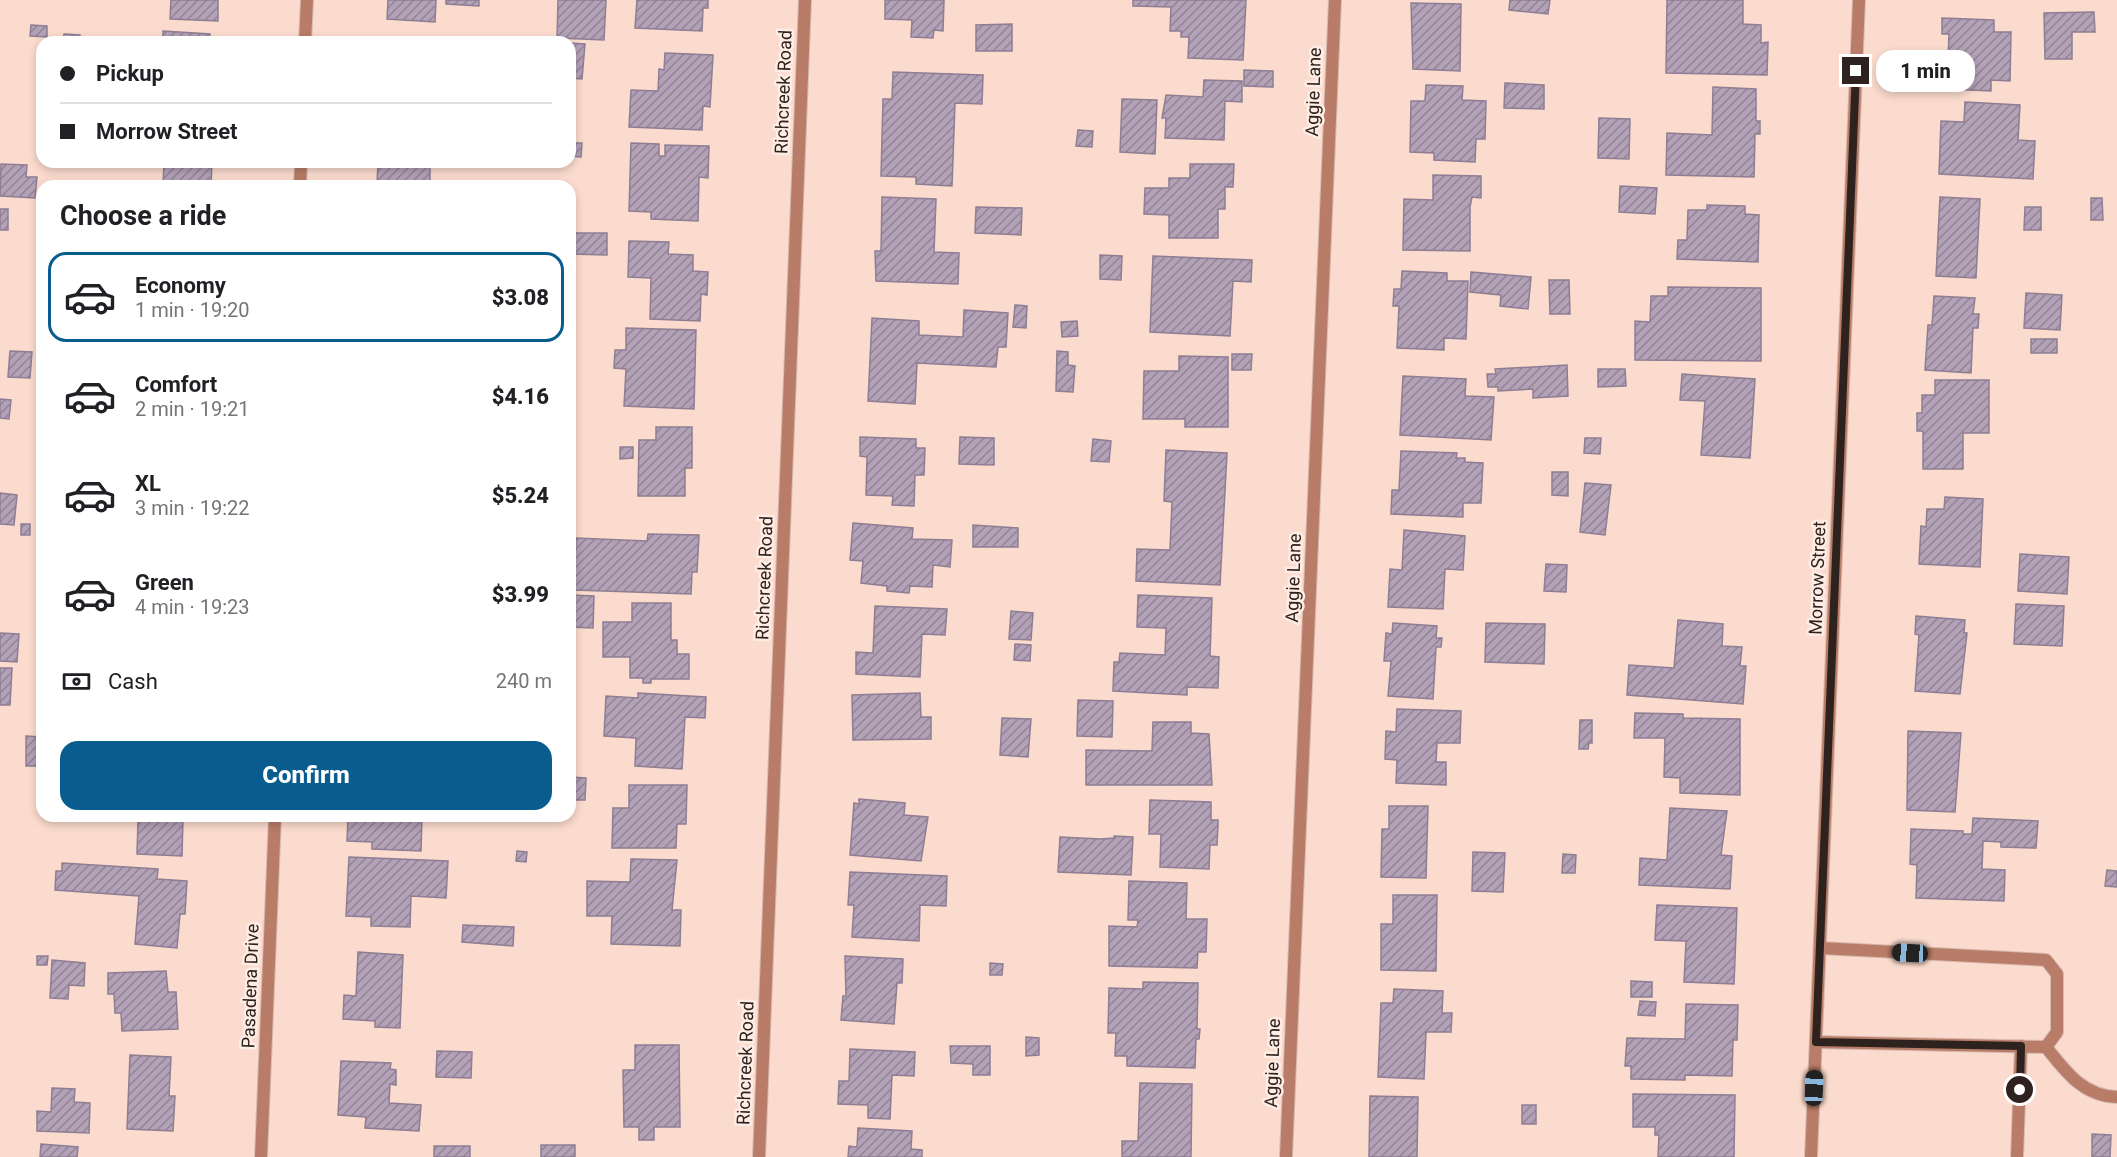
<!DOCTYPE html>
<html lang="en">
<head>
<meta charset="utf-8">
<style>
	:root { --surface:#fff; --page:#f6f6f6; --text:#202124; --muted:#757577; --line:#e0e0e0; --accent:#085c8e }
	body { margin:0; font-family:Roboto,sans-serif; background:var(--page); color:var(--text); height:100vh; display:flex; flex-direction:column; font-size:22px; white-space:nowrap }
	* { box-sizing:border-box; margin:0 }
	p { font-size:20px; color:var(--muted) }
	.icon { flex:none; width:33px; height:33px; fill:none; stroke:currentColor; stroke-width:2; stroke-linecap:round; stroke-linejoin:round }
	.map { position:relative; flex:1; overflow:hidden }
	.side { position:absolute; left:36px; top:180px; width:540px; height:642px; display:flex; flex-direction:column; background:var(--surface); border-radius:18px; box-shadow:0 3px 9px #0003 }
	.side>* { flex:none }
	.top-card { position:absolute; left:36px; top:36px; width:540px; height:132px; border-radius:18px; box-shadow:0 3px 9px #0003; display:grid; align-content:center; height:132px; padding:0 24px; background:var(--surface) }
	.end { position:absolute; width:27px; height:27px; margin:-14px; border:8px solid #2d221d; background:#fff; box-shadow:0 0 0 3px #fff }
	.from { border-radius:50% }
	.bubble { position:absolute; height:42px; border-radius:18px; background:var(--surface); box-shadow:0 3px 9px #0003; font-size:20px; font-weight:800; line-height:42px; text-align:center }
	.car { position:absolute; width:18px; height:36px; margin:-18px -9px; border-radius:8px; box-shadow:0 0 4px 2px #0007; background:linear-gradient(#222 24%,#8ab4d8 0 40%,#222 0 76%,#8ab4d8 0 86%,#222 0) }
	.top-card b { display:flex; align-items:center; gap:21px; height:57px; font-size:22px }
	.top-card b+b { border-top:2px solid var(--line) }
	.top-card i { width:15px; height:15px; background:var(--text) }
	ul { padding:0; list-style:none }
	li { display:flex; align-items:center; gap:18px; height:90px; margin:0 12px 9px; padding:0 12px; border:3px solid transparent; border-radius:18px }
	li div { flex:1 }
	li b { display:block; font-size:22px }
	li em { font-style:normal; font-weight:800 }
	li.current { border-color:var(--accent) }
	li>.icon { width:54px; height:54px; stroke-width:1.5 }
	h2 { padding:0 24px; font-size:27px; line-height:72px }
	.pay { display:flex; align-items:center; gap:15px; height:66px; padding:0 24px; font-size:22px }
	.pay p { margin-inline-start:auto }
	.cta { display:flex; gap:12px; margin-top:auto; padding:12px 24px }
	.cta a { flex:1; height:69px; border-radius:18px; background:var(--accent); color:#fff; font-size:24px; font-weight:800; line-height:69px; text-align:center }
	.map>svg:first-child { display:block }
	.building { fill:url(#building-hatch); stroke:#8f7d93; stroke-width:1.5 }
	.lines { fill:none; stroke-linecap:round; stroke-linejoin:round }
	.service-casing { stroke:#d6baae; stroke-width:14 }
	.minor-casing { stroke:#d6baae; stroke-width:14 }
	.tertiary-casing { stroke:#d6baae; stroke-width:14 }
	.service { stroke:#b87c68; stroke-width:12 }
	.minor { stroke:#b87c68; stroke-width:12 }
	.tertiary { stroke:#b87c68; stroke-width:12 }
	.route { stroke:#2d221d; stroke-width:8 }
	.labels { text-anchor:middle; dominant-baseline:central; stroke-width:5; stroke-linejoin:round; paint-order:stroke }
	.street-label { font-size:18px; fill:#2d221d; stroke:#ffece4 }
</style>
</head>
<body>
<div class="map">
<svg width="2117" height="1157" viewBox="0 0 2117 1157">
	<defs>
		<pattern id="building-hatch" width="6" height="6" patternUnits="userSpaceOnUse" patternTransform="scale(1.5)"><rect width="6" height="6" fill="#b3a1b8"/><path d="M-1 1l2-2M0 6l6-6M5 7l2-2" fill="none" stroke="#928395"/></pattern>
	</defs>
	<rect width="100%" height="100%" fill="#fbdbce"/>
	<path class="building" d="M171 0H218V21L170 19Z
		M388 0H436L435 22 387 19Z
		M446 0H479V6L446 4Z
		M558 0H606L604 40 557 38Z
		M637 0H708V8H703L702 31 635 28Z
		M885 0H944L943 31 934 30 933 38 911 37 912 20 885 19Z
		M1133 0H1246L1243 60 1188 58 1189 37H1181V31H1170L1171 7 1133 6Z
		M1510 0H1550L1548 14 1509 10Z
		M1667 0H1743V24L1761 25V43L1768 42 1767 75 1666 73Z
		M1411 3 1461 4 1460 71 1413 69Z
		M2094 12 2095 32H2072V59H2045L2044 13Z
		M1942 18 1994 20V32H2011L2010 81 1991 80V91L1947 89 1949 34H1942Z
		M1012 24V51H976V25Z
		M31 25 47 26V37L30 36Z
		M163 31 210 34V42H163Z
		M64 34 80 35 79 42H63Z
		M570 43 585 44 582 79 570 78Z
		M665 53 713 55 710 107 703 106 702 130 629 127 631 90 658 91 659 69 664 70Z
		M1244 70 1273 71V87L1244 86Z
		M893 72 983 75 982 104 955 103 952 186 916 184V177L881 176 883 99H892Z
		M1204 80 1242 81V102L1225 101 1224 140 1165 138 1166 118H1162L1166 95 1203 97Z
		M1505 83 1544 85V109L1504 108Z
		M1426 85 1463 86 1462 100 1486 101 1485 139H1476L1475 162 1434 160V153L1410 152 1411 101H1425Z
		M1713 87 1756 89V121H1760V134H1755L1754 177 1666 175 1667 133 1712 135Z
		M1122 99 1157 100 1155 154 1120 152Z
		M1965 102 2020 105 2018 140 2035 141 2033 179 1939 174 1941 121 1964 122Z
		M1599 118 1630 119 1629 159 1598 158Z
		M1078 130 1093 131 1092 147 1076 146Z
		M570 143H582L581 157 570 156Z
		M631 143 659 144V156H665V145L709 146 708 178 699 177 698 221 651 219V212L629 211Z
		M164 162H212L211 186H163Z
		M378 162H430V186L377 184Z
		M1 164 27 165 26 177H37L35 198 0 196Z
		M1190 164H1234L1233 187H1225V209H1218V238H1169V215L1144 214 1145 188H1169V178H1190Z
		M1433 175 1481 176V198L1472 197 1470 207V251L1403 250 1404 199 1433 200Z
		M1620 186 1657 188 1655 214 1619 212Z
		M882 197 936 199 934 252 959 253 958 284 876 281 875 251H881Z
		M1940 197 1980 199 1976 278 1936 276Z
		M2091 198H2102L2103 220H2091Z
		M1707 205 1745 206V214L1759 215 1758 262 1677 259 1678 240H1687L1688 210H1707Z
		M976 207 1022 208 1021 235 975 233Z
		M2025 207H2041V230H2024Z
		M0 209H8V230H0Z
		M570 233H607V255L570 254Z
		M629 241 669 242 668 254 693 255V271L708 272 707 295 701 294 700 321 650 319 651 278 628 277Z
		M1100 255 1122 256 1121 280 1100 279Z
		M1153 256 1252 260 1251 282 1233 281 1230 336 1150 332Z
		M1402 271 1447 273V281H1468L1466 339 1444 338V350L1397 348 1399 306H1393L1394 289H1401Z
		M1471 272 1531 277 1528 309 1500 306 1501 295 1470 292Z
		M1549 280H1569L1570 314H1550Z
		M1668 287 1761 288V361L1635 360V321L1650 322 1651 296H1668Z
		M2026 293 2062 295 2060 330 2024 328Z
		M1934 296 1975 298 1973 314H1979L1978 328H1973L1971 373 1925 370 1928 325H1932Z
		M1015 305 1027 306 1026 328 1013 327Z
		M964 310 1008 313 1006 347H998L996 367 917 363 915 404 868 401 872 318 919 321V335L963 337Z
		M1077 321 1078 336 1062 337 1061 322Z
		M626 328 696 330 694 409 624 406 626 369 614 368 615 350H626Z
		M2031 339H2057V353H2031Z
		M10 351 32 352 30 378 8 377Z
		M1057 351 1068 352V365L1075 366 1073 392 1056 391Z
		M1232 354H1252L1251 370H1232Z
		M1179 356 1228 357V427H1185V419H1143L1144 371H1179Z
		M1567 365 1568 396 1533 398V389L1498 391V387H1488L1487 374H1496L1495 369Z
		M1598 369H1625L1626 386 1598 387Z
		M1682 374 1755 379 1750 458 1701 455 1705 401 1680 400Z
		M1403 376 1466 379 1465 396 1494 397 1491 440 1400 435Z
		M1935 380H1989V433H1963V469H1923V431H1917V413H1922V395H1935Z
		M0 399 11 400 9 419 0 418Z
		M656 427H692V468H685V496H638L639 440H656Z
		M860 437 916 439V448H925L924 475H915L914 506 892 505 893 496 866 495 867 457 860 456Z
		M960 437 994 438V465L959 464Z
		M1585 438H1601L1600 454 1584 453Z
		M1093 439 1111 441 1109 462 1091 461Z
		M620 447H633V458L620 459Z
		M1166 450 1227 453 1220 585 1136 581 1137 549 1170 550 1172 502 1164 501Z
		M1401 451 1457 453 1456 458H1465V462L1483 463 1481 503H1463V517L1391 514 1392 490H1399Z
		M1552 472H1568V496L1552 495Z
		M1585 483 1611 485 1605 535 1580 532Z
		M0 493 17 495 14 525 0 524Z
		M1945 497 1983 499 1980 567 1919 564 1921 526 1926 527 1927 509H1944Z
		M853 523 913 528 912 539 952 540 950 567 933 565 932 587 910 586 909 593 887 591V586L861 583 863 561 850 560Z
		M21 524H30V535H21Z
		M973 525 1018 528V547H973Z
		M1404 530 1465 536 1463 570 1445 569 1443 609 1388 607 1390 569 1402 570Z
		M648 534 699 535 697 572H692L691 594 574 590 576 538 647 541Z
		M2020 554 2069 557 2067 594 2018 591Z
		M1546 564 1567 565 1566 592 1544 591Z
		M38 576H42V601L37 600Z
		M570 595 594 596 593 628 570 627Z
		M1138 595 1212 598 1210 656 1219 657 1218 688 1187 687V695L1113 691 1114 662H1119L1120 653 1165 655 1166 628 1137 627Z
		M632 603H671V640H677V654H689V679H651V683H643V678H630V657H603V622H632Z
		M2016 604 2064 606 2062 646 2014 644Z
		M875 606 947 609 945 635 922 634 920 677 856 674V652L873 653Z
		M1011 611 1033 613 1031 640 1009 639Z
		M1916 616 1965 620 1964 633H1967L1960 694 1915 691 1919 635 1915 634Z
		M1678 620 1723 624 1722 646 1742 647 1740 666H1746L1743 704 1627 695 1629 665 1674 668Z
		M1393 623 1437 626 1436 638H1442L1441 647H1436L1433 699 1388 696 1391 661H1384L1386 633 1392 634Z
		M1486 623 1545 624 1544 664 1485 662Z
		M0 633 19 634 17 662 0 661Z
		M1015 644 1031 645 1030 661 1014 660Z
		M0 668H12L10 705H0Z
		M638 693 706 697 705 718 685 717 682 769 635 766 636 738 604 736 606 696 638 698Z
		M920 693 921 717H931V739L853 740 852 695Z
		M1078 700 1113 701 1112 737 1077 736Z
		M1397 709 1461 711 1460 743H1437L1436 762H1446V785L1396 783 1397 760 1385 759 1386 731 1396 732Z
		M1635 713 1683 714V718L1740 719V795L1680 793V778L1664 777 1665 738H1634Z
		M1002 718 1031 719 1028 757 1000 755Z
		M1580 720H1592V743H1589L1588 749H1579Z
		M1153 722H1191V733L1209 734 1212 785H1086V750L1152 751Z
		M1908 731 1961 733 1955 812 1907 810Z
		M26 736 42 737V766H26Z
		M570 777 586 778 585 800H570Z
		M629 785H687L686 824H677L676 848H612L613 808H629Z
		M859 799 905 803 904 815 928 817 921 861 850 855 854 803 859 804Z
		M1150 800 1211 802V820H1218V825L1217 845H1210L1209 869 1160 867 1161 834H1149Z
		M1389 806H1428L1426 878 1381 877 1382 829H1389Z
		M1670 808 1727 811 1721 855 1732 856 1730 889 1639 885 1640 858 1667 860Z
		M134 816 183 818 182 856 137 854 138 821H134Z
		M348 816H422L421 851 372 849V842L347 841Z
		M1973 818 2038 821 2036 848 2001 847V842L1983 841 1982 869 2005 870 2004 901 1916 898 1917 865 1910 864 1911 829 1963 831V834H1972Z
		M1114 836 1133 837 1131 875 1058 872 1060 837 1101 839 1114 838Z
		M517 851 527 852 526 862 516 861Z
		M1473 852 1505 853 1503 892 1472 891Z
		M1563 854 1576 855 1575 873H1562Z
		M349 857 448 861 446 898 411 896 410 927 371 926V917L346 916Z
		M631 859 677 860 672 910H681L680 946 611 944 612 916H587V881L630 882Z
		M62 863 158 869 157 879 187 881 185 914H180L177 948 135 944 139 896 55 890 56 871H62Z
		M2107 870 2117 871V887L2105 886Z
		M850 872 947 876 946 906 920 905 919 941 852 937 854 905H848Z
		M1129 881 1187 883 1186 919H1207L1206 952H1198L1197 968 1109 966V926L1137 927 1138 920H1128Z
		M1393 895H1437L1436 971 1381 970V924H1393Z
		M1657 905 1737 908 1734 984 1684 982 1686 941 1655 940Z
		M463 925 514 927 513 946 462 942Z
		M358 952 403 955 400 1028 375 1027V1021L343 1019 344 995 356 996Z
		M37 956H48L47 965H37Z
		M845 956 903 959 902 983H897L894 1024 841 1020 843 996H846Z
		M52 960 85 963 84 986 69 985 68 999 50 998Z
		M990 963 1003 964 1002 975H990Z
		M166 971 168 992H176L178 1029 122 1031 121 1013H115L114 994H108V973Z
		M1631 981 1652 982V997H1631Z
		M1143 982 1198 983 1197 1029H1200L1199 1039H1196L1195 1068 1127 1066V1056H1115L1116 1033H1108L1109 988 1143 989Z
		M1394 989 1443 991 1442 1013H1452L1451 1032H1426L1424 1079 1378 1077 1381 1003H1393Z
		M1640 1001 1656 1002 1655 1016 1638 1015Z
		M1686 1004 1738 1005 1737 1040H1733L1732 1076 1685 1075V1080L1631 1079V1066H1625L1627 1038 1685 1039Z
		M1026 1037 1039 1038V1055L1026 1056Z
		M635 1045H679L680 1127H654V1140H639V1127H624L623 1070H635Z
		M950 1046H990V1075H973V1064L951 1063Z
		M850 1049 915 1052 914 1076 892 1075 890 1119 868 1118V1105L838 1104 839 1081H849Z
		M437 1051 472 1052 471 1078 436 1077Z
		M130 1055 171 1057 169 1096H175L173 1131 127 1129Z
		M341 1061 391 1063 390 1069 396 1070V1085L390 1084 389 1103 421 1105 419 1131 365 1128 366 1117 338 1115Z
		M1140 1083 1192 1084 1191 1157H1122V1141H1138Z
		M52 1088 75 1089 74 1102 90 1103 89 1133 37 1131V1111L51 1112Z
		M1633 1094 1735 1095 1734 1157H1658L1659 1135H1655V1127H1633Z
		M1370 1096 1418 1097 1417 1157H1369Z
		M1522 1105H1536V1124H1522Z
		M858 1128 912 1131 911 1149 922 1150V1157H848L849 1146 857 1147Z
		M2092 1134 2111 1135 2110 1157H2092Z
		M41 1144 78 1147 77 1157H40Z
		M541 1145H575V1157H541Z
		M434 1146H470V1157H434Z"/>
	<g class="lines">
		<g class="service-casing">
			<path id="service" d="M1816 1042 2046 1047 2057 1032V974L2046 960 1820 948
				M2046 1047C2066 1072 2083 1096 2117 1097
				M2017 1157 2021 1046"/>
		</g>
		<g class="minor-casing">
			<path id="minor" d="M305 42 307 0
				M300 186 301 162
				M261 1157 275 816
				M759 1157 805 0
				M1286 1157 1335 0"/>
		</g>
		<g class="tertiary-casing">
			<path id="tertiary" d="M1811 1157 1859 0"/>
		</g>
		<use href="#service" class="service"/>
		<use href="#minor" class="minor"/>
		<use href="#tertiary" class="tertiary"/>
	</g>
	<g class="lines">
		<path class="route" d="M1856 71 1816 1042 2021 1046 2020 1090"/>
	</g>
	<g class="labels">
		<g class="street-label">
			<text transform="translate(783 92) rotate(-88)">Richcreek Road</text>
			<text transform="translate(1313 92) rotate(-88)">Aggie Lane</text>
			<text transform="translate(764 578) rotate(-88)">Richcreek Road</text>
			<text transform="translate(1293 578) rotate(-88)">Aggie Lane</text>
			<text transform="translate(1817 578) rotate(-88)">Morrow Street</text>
			<text transform="translate(250 986) rotate(-88)">Pasadena Drive</text>
			<text transform="translate(745 1063) rotate(-88)">Richcreek Road</text>
			<text transform="translate(1272 1063) rotate(-88)">Aggie Lane</text>
		</g>
	</g>
</svg>
<i class="end from" style="left:2020px;top:1090px"></i>
<i class="end" style="left:1856px;top:71px"></i>
<div class="bubble" style="left:1876px;top:50px;width:99px">1 min</div>
<i class="car" style="left:1910px;top:953px;rotate:273deg"></i>
<i class="car" style="left:1814px;top:1088px;rotate:2deg"></i>
<div class="top-card">
<b><i class="from"></i>Pickup</b>
<b><i></i>Morrow Street</b>
</div>
<section class="side">
<h2>Choose a ride</h2>
<ul>
<li class="current"><svg class="icon" aria-label="car" viewBox="0 0 24 24"><path d="M5 17H2v-5l4-1 3-4h7l3 4 3 1v5h-3M9 17h6M6 11h13"/><circle cx="7" cy="17" r="2"/><circle cx="17" cy="17" r="2"/></svg><div><b>Economy</b><p>1 min · 19:20</p></div><em>$3.08</em></li>
<li><svg class="icon" aria-label="car" viewBox="0 0 24 24"><path d="M5 17H2v-5l4-1 3-4h7l3 4 3 1v5h-3M9 17h6M6 11h13"/><circle cx="7" cy="17" r="2"/><circle cx="17" cy="17" r="2"/></svg><div><b>Comfort</b><p>2 min · 19:21</p></div><em>$4.16</em></li>
<li><svg class="icon" aria-label="car" viewBox="0 0 24 24"><path d="M5 17H2v-5l4-1 3-4h7l3 4 3 1v5h-3M9 17h6M6 11h13"/><circle cx="7" cy="17" r="2"/><circle cx="17" cy="17" r="2"/></svg><div><b>XL</b><p>3 min · 19:22</p></div><em>$5.24</em></li>
<li><svg class="icon" aria-label="car" viewBox="0 0 24 24"><path d="M5 17H2v-5l4-1 3-4h7l3 4 3 1v5h-3M9 17h6M6 11h13"/><circle cx="7" cy="17" r="2"/><circle cx="17" cy="17" r="2"/></svg><div><b>Green</b><p>4 min · 19:23</p></div><em>$3.99</em></li>
</ul>
<div class="pay"><svg class="icon" aria-label="cash" viewBox="0 0 24 24"><path d="M3 7h18v10H3z"/><circle cx="12" cy="12" r="2"/></svg>Cash<p>240 m</p></div>
<div class="cta"><a>Confirm</a></div>
</section>
</div>
</body>
</html>
